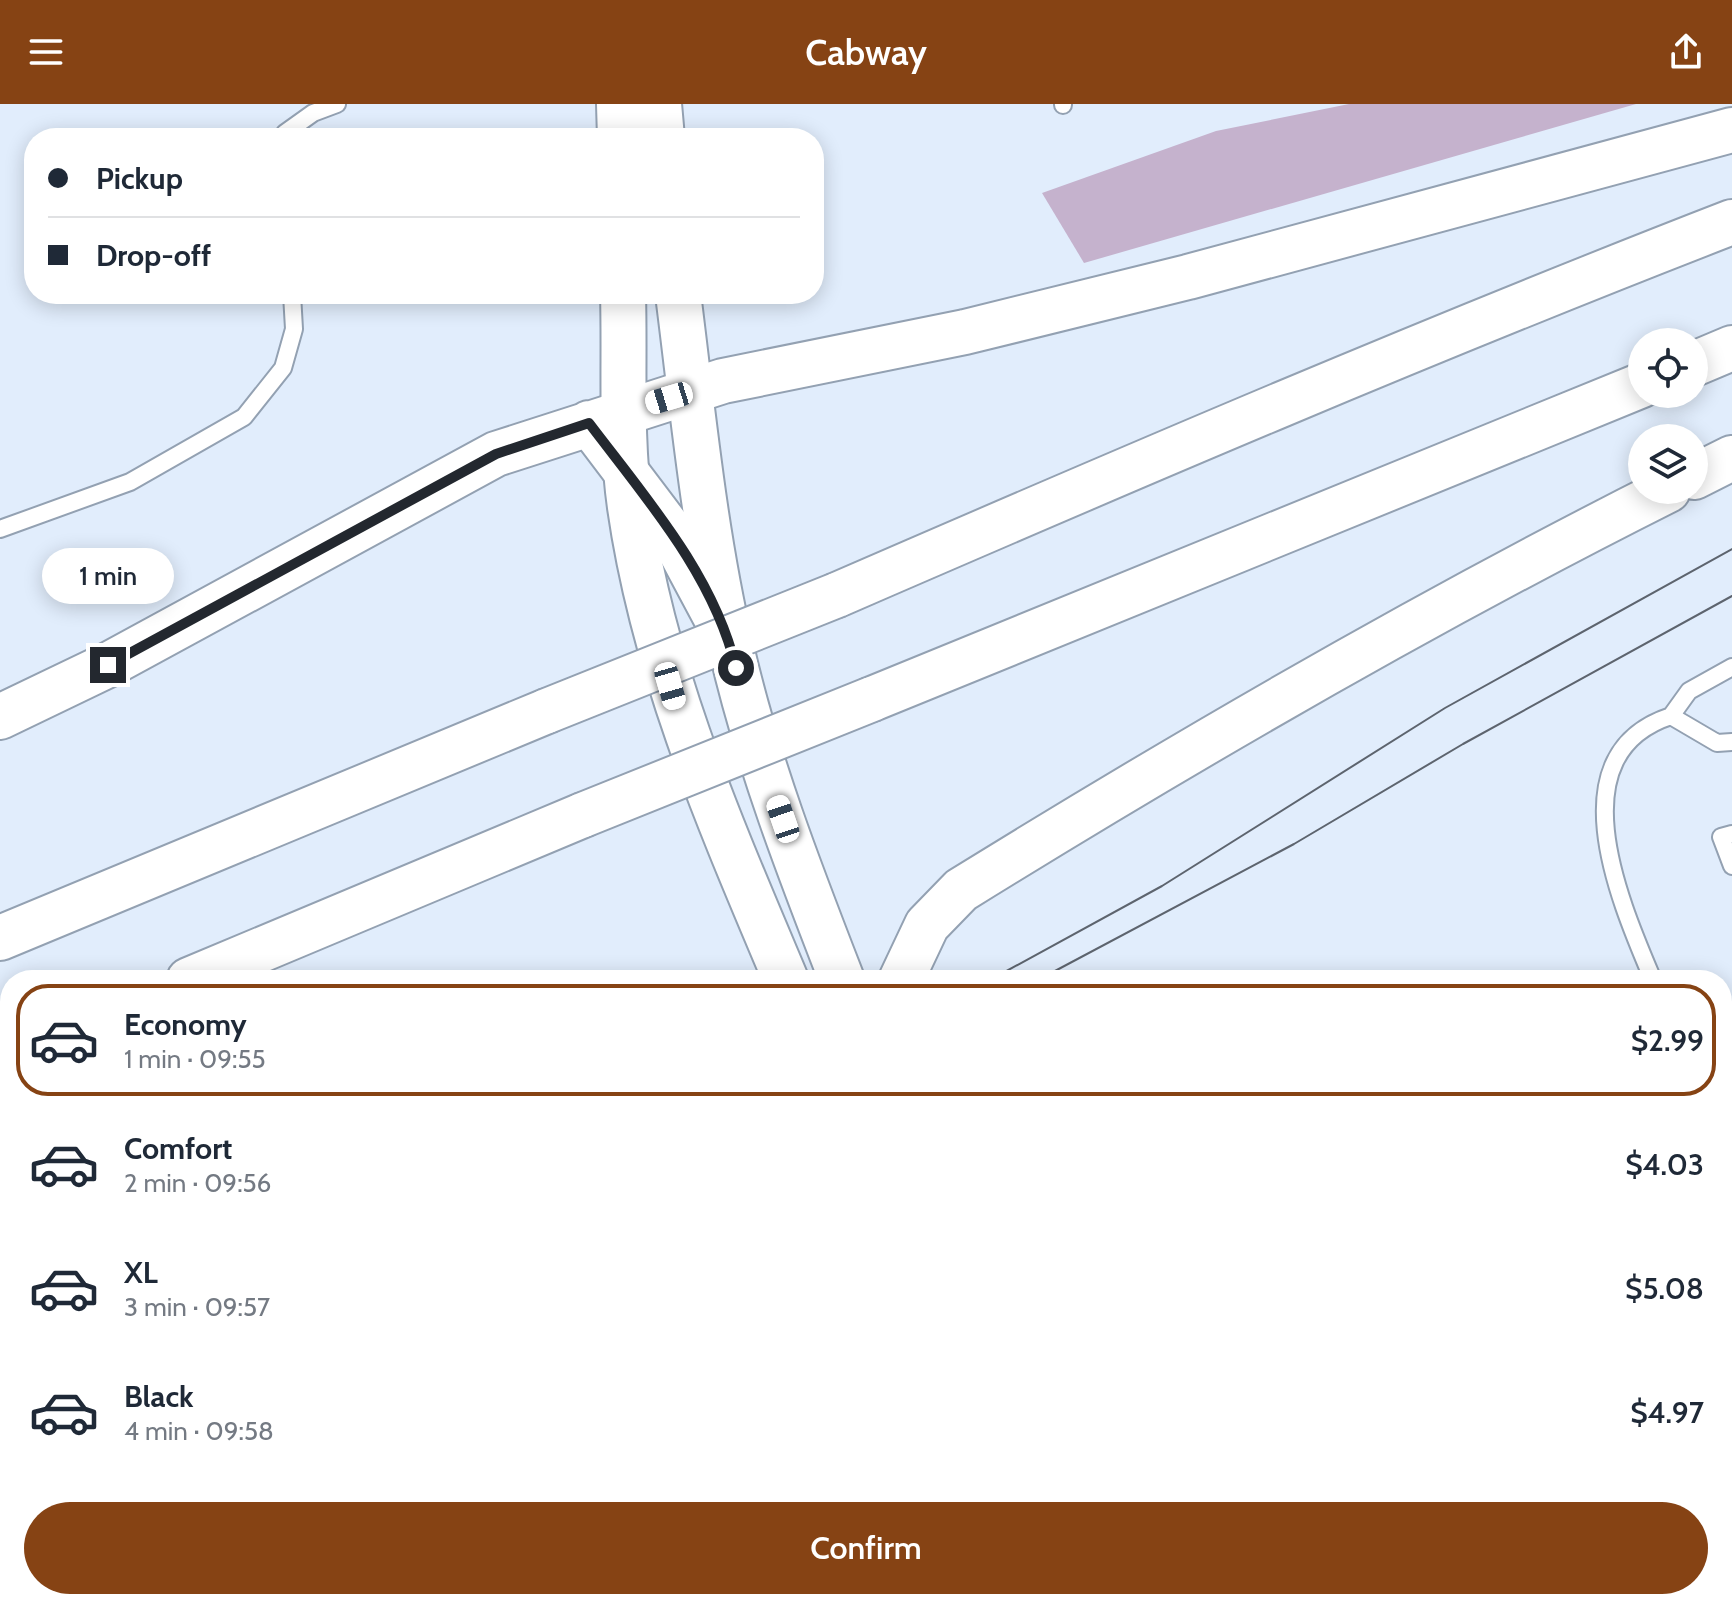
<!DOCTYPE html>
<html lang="en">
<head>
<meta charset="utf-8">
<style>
	:root { --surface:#fff; --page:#f6f6f7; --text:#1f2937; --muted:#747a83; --line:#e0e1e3; --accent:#864314 }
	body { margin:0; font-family:Cabin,sans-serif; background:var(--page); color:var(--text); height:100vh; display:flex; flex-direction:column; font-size:30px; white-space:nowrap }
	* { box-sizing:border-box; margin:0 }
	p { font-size:26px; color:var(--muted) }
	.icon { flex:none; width:44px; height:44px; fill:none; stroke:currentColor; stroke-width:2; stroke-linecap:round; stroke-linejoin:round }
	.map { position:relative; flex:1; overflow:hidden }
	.drawer { position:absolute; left:0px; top:866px; width:1732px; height:640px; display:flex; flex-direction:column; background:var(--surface); border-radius:32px 32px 0 0; box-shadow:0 4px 20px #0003 }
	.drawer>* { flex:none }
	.hud { position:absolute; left:24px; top:24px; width:800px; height:176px; border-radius:32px; box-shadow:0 4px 20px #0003; display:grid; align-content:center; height:176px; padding:0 24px; background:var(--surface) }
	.controls { position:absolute; left:1628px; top:224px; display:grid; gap:16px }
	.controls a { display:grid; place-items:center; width:80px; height:80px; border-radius:50%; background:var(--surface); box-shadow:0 4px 20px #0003; font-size:40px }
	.end { position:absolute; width:36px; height:36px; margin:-18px; border:10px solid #23282f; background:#fff; box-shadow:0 0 0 4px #fff }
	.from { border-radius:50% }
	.bubble { position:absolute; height:56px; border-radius:28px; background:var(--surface); box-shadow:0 4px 20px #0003; font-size:26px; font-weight:600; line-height:56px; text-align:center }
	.car { position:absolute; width:24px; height:48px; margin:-24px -12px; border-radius:10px; box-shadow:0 0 6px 2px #0007; background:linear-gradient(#fff 24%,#345 0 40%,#fff 0 76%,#345 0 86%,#fff 0) }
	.hud b { display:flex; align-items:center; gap:28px; height:76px; font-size:30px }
	.hud b+b { border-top:2px solid var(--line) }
	.hud i { width:20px; height:20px; background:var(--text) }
	ul { padding:14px 0 0; list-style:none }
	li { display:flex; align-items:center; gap:24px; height:112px; margin:0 16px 12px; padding:0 8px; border:4px solid transparent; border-radius:32px }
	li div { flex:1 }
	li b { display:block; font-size:30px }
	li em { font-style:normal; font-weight:600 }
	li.active { border-color:var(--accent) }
	li>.icon { width:72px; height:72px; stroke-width:1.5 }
	.primary-button { display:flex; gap:16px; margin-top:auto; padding:16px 24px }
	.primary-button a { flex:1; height:92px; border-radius:48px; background:var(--accent); color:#fff; font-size:32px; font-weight:600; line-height:92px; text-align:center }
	header { display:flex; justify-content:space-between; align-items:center; height:104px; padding:0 24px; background:var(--accent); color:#fff; font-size:36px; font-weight:600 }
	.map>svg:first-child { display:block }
	.green { fill:#c5b2cd }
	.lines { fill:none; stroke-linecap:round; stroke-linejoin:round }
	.service-casing { stroke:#93a1b2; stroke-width:20 }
	.secondary-casing { stroke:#93a1b2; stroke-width:48 }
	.primary-casing { stroke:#93a1b2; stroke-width:48 }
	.motorway-casing { stroke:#93a1b2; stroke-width:48 }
	.service { stroke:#fff; stroke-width:16 }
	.secondary { stroke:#fff; stroke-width:44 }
	.primary { stroke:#fff; stroke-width:44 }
	.motorway { stroke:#fff; stroke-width:44 }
	.tram { stroke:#5d646e; stroke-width:2 }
	.motorway-bridge-casing { stroke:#93a1b2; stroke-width:48; stroke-linecap:butt }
	.motorway-bridge { stroke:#fff; stroke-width:44 }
	.route { stroke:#23282f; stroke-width:10 }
</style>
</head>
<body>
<header><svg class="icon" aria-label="menu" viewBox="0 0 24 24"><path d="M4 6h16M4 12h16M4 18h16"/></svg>Cabway<svg class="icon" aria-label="share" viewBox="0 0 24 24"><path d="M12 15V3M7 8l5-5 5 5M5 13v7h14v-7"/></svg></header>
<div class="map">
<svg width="1732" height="1506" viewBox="0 0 1732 1506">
	<rect width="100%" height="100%" fill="#e1edfc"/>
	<path class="green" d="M1349 0H1636L1084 159 1042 89 1216 27Z"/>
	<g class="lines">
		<g class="service-casing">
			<path id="service" d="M1063 0V1
				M285 34V29L313 9 337 0
				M0 425 130 378 244 313 283 264 294 225 292 190
				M1732 563 1689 587 1671 612 1717 639 1732 638
				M1732 730 1721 733 1732 762
				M1653 876C1620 798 1555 650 1671 612
				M1722 1039 1732 1055
				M1184 1496 1189 1506
				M957 1506 967 1496
				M1330 1506 1354 1496 1358 1506"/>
		</g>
		<g class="secondary-casing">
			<path id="secondary" d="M1722 1431 1732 1427
				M1544 1506 1567 1496"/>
		</g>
		<g class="primary-casing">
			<path id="primary" d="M619 0 620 34
				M659 0 662 34
				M623 190C625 260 620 333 630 403 654 570 721 722 786 876
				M678 190C693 308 704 427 731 543 757 657 800 768 842 876
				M1042 1496 1046 1506
				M1101 1496 1105 1506"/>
		</g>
		<g class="motorway-casing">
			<path id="motorway" d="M1694 260 1732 244
				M589 319 667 422 730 540
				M1694 373 1732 354
				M837 491C1134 362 1430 235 1732 118
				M872 595 1642 281
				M0 613 108 561 496 350 723 277 965 228 1188 173 1732 26
				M0 834 547 607
				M189 876 583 711
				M901 876 927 821 961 786C1192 643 1425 508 1668 386
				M0 958 10 954
				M0 1198 10 1191"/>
		</g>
		<use href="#service" class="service"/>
		<use href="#secondary" class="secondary"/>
		<use href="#primary" class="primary"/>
		<use href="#motorway" class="motorway"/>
		<path class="tram" d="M990 876 1162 782 1445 604 1732 445
			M1038 876 1294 740 1463 640 1732 492
			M0 1327 10 1322
			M0 1349 10 1344"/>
		<g class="motorway-bridge-casing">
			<path id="motorway-bridge" d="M547 607 837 491
				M583 711 872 595"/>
		</g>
		<use href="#motorway-bridge" class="motorway-bridge"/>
	</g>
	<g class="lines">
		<path class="route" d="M108 561 496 350 589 319C645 393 714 471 736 564"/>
	</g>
</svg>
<div class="controls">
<a><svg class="icon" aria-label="locate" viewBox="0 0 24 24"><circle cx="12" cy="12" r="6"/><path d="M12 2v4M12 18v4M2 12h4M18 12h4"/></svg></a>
<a><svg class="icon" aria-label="layers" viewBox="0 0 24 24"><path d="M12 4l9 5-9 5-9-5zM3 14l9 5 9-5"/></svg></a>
</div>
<i class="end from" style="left:736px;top:564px"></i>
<i class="end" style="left:108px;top:561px"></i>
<div class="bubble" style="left:42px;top:444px;width:132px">1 min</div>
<i class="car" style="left:669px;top:294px;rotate:253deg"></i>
<i class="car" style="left:670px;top:582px;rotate:164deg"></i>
<i class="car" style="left:783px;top:715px;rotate:341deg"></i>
<div class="hud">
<b><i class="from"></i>Pickup</b>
<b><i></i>Drop-off</b>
</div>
<section class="drawer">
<ul>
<li class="active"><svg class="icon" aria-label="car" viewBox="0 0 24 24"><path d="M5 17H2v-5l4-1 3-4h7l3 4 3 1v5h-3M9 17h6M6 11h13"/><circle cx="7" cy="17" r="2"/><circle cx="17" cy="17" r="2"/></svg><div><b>Economy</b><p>1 min · 09:55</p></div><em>$2.99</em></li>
<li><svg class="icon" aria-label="car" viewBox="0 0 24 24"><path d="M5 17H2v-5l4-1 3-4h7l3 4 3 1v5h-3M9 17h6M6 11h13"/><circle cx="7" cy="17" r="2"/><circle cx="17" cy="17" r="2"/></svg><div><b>Comfort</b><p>2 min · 09:56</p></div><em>$4.03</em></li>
<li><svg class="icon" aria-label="car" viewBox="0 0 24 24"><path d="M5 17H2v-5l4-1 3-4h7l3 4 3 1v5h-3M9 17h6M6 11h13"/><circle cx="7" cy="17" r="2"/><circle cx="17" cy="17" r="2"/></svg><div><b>XL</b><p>3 min · 09:57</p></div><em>$5.08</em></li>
<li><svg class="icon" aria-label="car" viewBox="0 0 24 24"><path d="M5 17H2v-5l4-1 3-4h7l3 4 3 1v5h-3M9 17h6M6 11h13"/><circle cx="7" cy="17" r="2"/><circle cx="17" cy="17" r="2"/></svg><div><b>Black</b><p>4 min · 09:58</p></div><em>$4.97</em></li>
</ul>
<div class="primary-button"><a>Confirm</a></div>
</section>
</div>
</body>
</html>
